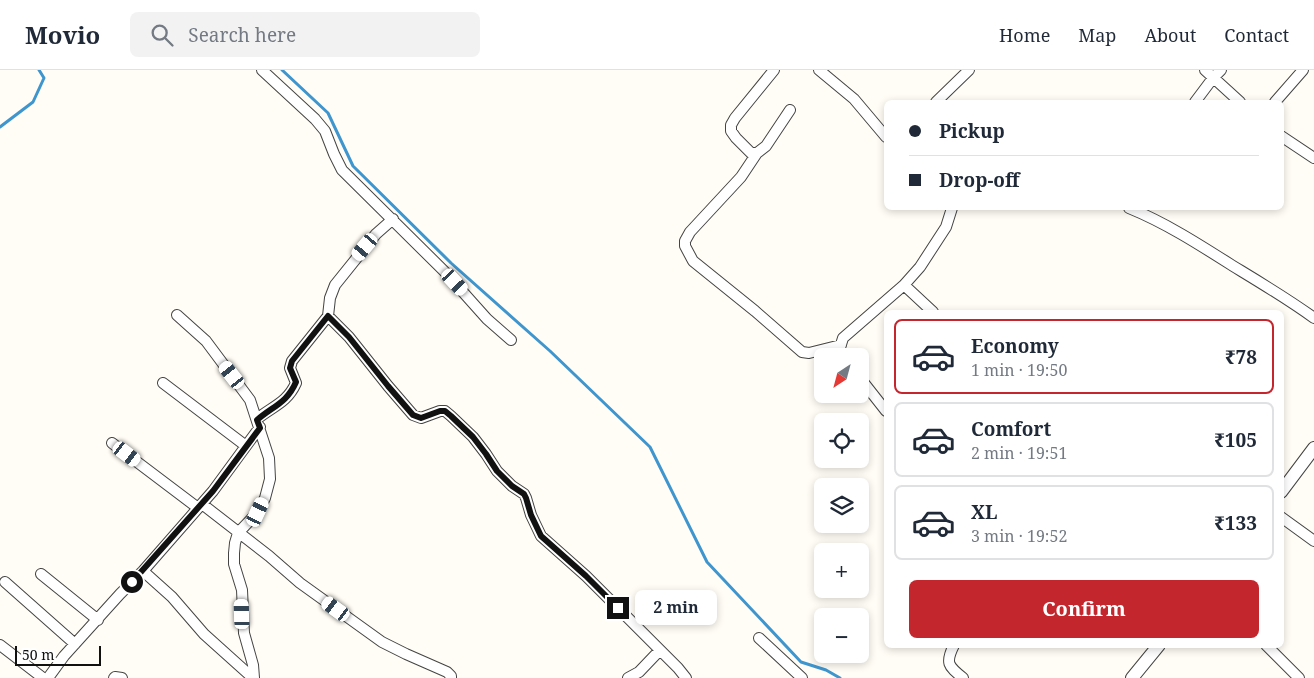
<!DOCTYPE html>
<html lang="en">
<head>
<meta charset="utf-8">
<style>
	:root { --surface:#fff; --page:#f2f2f3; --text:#1f2937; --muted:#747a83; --line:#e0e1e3; --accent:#c4262e }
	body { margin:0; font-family:"Noto Serif",serif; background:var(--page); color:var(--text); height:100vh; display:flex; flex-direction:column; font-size:19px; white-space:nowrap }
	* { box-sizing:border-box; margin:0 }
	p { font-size:16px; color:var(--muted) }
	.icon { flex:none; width:28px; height:28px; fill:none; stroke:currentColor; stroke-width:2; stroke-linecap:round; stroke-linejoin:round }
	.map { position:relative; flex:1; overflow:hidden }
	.side { position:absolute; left:884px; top:240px; width:400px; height:338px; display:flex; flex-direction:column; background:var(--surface); border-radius:8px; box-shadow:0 2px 8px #0003 }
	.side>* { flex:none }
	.top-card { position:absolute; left:884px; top:30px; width:400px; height:110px; border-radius:8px; box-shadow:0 2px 8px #0003; display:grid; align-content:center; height:110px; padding:0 25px; background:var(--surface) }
	.needle { width:32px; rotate:216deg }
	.buttons { position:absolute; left:814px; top:278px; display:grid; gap:10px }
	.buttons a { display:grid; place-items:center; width:55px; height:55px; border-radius:8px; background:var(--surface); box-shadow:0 2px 8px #0003; font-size:25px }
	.scale { position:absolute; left:15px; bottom:12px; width:86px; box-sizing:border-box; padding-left:5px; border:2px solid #111; border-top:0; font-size:14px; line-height:18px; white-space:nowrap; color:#111; -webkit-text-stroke:4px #fff; paint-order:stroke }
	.end { position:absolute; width:22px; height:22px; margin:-11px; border:6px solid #111; background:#fff; box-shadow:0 0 0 2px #fff }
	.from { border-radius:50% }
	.bubble { position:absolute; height:35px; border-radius:8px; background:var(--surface); box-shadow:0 2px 8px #0003; font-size:16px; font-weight:700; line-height:35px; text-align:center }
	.car { position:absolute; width:15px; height:30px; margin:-15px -8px; border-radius:6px; box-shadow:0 0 4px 1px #0007; background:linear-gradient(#fff 24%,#345 0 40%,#fff 0 76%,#345 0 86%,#fff 0) }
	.top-card b { display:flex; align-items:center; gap:18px; height:48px; font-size:19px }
	.top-card b+b { border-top:1px solid var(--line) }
	.top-card i { width:12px; height:12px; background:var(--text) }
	ul { padding:9px 0 0; list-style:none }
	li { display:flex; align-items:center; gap:15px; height:75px; margin:0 10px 8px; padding:0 15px; border:2px solid var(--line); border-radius:8px }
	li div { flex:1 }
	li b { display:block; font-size:19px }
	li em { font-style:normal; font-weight:700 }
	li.current { border-color:var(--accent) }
	li>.icon { width:45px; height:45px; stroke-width:1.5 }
	.cta { display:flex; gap:10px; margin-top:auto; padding:10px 25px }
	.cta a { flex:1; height:58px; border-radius:8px; background:var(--accent); color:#fff; font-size:20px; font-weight:700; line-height:58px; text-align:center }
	header { display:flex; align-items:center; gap:30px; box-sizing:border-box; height:70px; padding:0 25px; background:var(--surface); border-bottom:1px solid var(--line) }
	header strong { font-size:24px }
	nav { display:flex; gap:28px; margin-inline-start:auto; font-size:18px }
	.search { width:350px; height:45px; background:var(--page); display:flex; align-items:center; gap:12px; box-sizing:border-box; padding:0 18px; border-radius:8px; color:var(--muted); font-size:19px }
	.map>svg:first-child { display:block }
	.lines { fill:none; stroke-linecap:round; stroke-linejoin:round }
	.stream { stroke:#3f96cf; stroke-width:3 }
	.minor-casing { stroke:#444; stroke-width:12 }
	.tertiary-casing { stroke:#444; stroke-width:14 }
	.minor { stroke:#fff; stroke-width:10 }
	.tertiary { stroke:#fff; stroke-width:12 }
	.route { stroke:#111; stroke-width:6 }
</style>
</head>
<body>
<header>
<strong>Movio</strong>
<div class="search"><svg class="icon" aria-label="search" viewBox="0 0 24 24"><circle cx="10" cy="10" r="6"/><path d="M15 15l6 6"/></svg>Search here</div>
<nav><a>Home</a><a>Map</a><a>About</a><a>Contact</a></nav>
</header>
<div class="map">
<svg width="1314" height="608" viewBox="0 0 1314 608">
	<rect width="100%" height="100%" fill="#fffdf5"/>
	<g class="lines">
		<path class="stream" d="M282 0 328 43 353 96 451 193 550 281 650 377 707 492 801 592 826 600 840 608
			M0 57 33 32 44 8 39 0"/>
		<g class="minor-casing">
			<path id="minor" d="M262 0 315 49 325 61 334 84 342 100 445 202 487 249 511 270
				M774 0 735 48 731 55V61L736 68 751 83H757L766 76 790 40
				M819 0 854 29 886 67
				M1205 0 1240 32
				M936 32 969 0
				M1195 32 1213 8 1221 0
				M1275 32 1303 0
				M1281 66 1314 88
				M757 83 741 107 690 162 685 171V176L693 191 755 241 802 282 809 283 841 275
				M1129 138C1166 153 1200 175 1233 196 1261 213 1288 229 1314 248
				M904 215 933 242
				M177 245 206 271 250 330 269 388 270 409 265 428 258 442 238 463 235 473 234 483V494L242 520 244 563 253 595 254 608
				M328 246 349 267 388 316 413 345 421 348 440 341H445L451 346 473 367 486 384 497 401 512 416 524 424 526 428 531 445 541 466 586 506 678 598 686 608
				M843 286 839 281 843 268 904 215 920 197 946 157 952 138
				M860 308 886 341
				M163 313 246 376
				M257 349C273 336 287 333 296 313L290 298 292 291 328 246 330 228 335 215 376 164 393 149
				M112 373 198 438
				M202 434 269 486 300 513 382 572 406 584 447 602 451 606V608
				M1281 447 1314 471
				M143 501 172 527 204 564 253 608
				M41 504 98 550
				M5 512 75 574
				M759 568 802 608
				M0 575 43 608
				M954 575C945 593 948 596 963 608
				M1266 575 1299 608
				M48 608 64 586 120 524 143 501 213 421 260 357
				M114 608 115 607 122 608
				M628 608 639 602 660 580"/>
		</g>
		<g class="tertiary-casing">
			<path id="tertiary" d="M1281 422 1314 378
				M1132 608 1159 575"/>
		</g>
		<use href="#minor" class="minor"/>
		<use href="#tertiary" class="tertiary"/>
	</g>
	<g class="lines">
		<path class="route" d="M132 512 213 421 260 358 257 350C273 336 287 333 296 312L290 298 292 291 328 246 349 267 388 316 413 345 421 348 440 341H445L451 346 473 367 486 384 497 401 512 416 524 424 526 428 531 445 541 466 586 506 618 538"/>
	</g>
</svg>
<div class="buttons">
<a><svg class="needle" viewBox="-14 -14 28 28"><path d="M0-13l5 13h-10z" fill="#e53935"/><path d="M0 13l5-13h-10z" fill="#747a83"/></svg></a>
<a><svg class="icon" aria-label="locate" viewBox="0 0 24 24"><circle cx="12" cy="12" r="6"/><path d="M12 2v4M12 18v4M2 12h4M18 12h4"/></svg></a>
<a><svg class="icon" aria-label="layers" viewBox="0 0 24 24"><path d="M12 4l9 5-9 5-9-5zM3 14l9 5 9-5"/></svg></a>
<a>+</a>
<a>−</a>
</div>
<div class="scale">50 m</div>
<i class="end from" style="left:132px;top:512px"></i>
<i class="end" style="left:618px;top:538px"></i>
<div class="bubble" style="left:635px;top:520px;width:82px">2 min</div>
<i class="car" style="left:365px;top:177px;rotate:220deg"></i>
<i class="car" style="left:455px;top:212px;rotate:137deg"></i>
<i class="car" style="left:232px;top:305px;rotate:322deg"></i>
<i class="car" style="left:127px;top:384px;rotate:127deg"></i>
<i class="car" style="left:258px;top:442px;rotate:25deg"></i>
<i class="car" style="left:336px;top:539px;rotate:306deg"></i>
<i class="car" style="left:242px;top:544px;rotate:358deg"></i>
<div class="top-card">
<b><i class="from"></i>Pickup</b>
<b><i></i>Drop-off</b>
</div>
<section class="side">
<ul>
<li class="current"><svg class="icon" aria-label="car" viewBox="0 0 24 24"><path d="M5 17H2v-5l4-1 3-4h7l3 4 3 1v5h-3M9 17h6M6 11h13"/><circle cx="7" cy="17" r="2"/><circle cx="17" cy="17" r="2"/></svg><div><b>Economy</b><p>1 min · 19:50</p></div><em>₹78</em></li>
<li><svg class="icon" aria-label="car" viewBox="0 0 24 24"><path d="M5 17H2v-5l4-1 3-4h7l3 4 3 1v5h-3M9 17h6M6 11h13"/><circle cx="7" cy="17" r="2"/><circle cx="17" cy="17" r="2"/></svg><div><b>Comfort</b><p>2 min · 19:51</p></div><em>₹105</em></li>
<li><svg class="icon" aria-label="car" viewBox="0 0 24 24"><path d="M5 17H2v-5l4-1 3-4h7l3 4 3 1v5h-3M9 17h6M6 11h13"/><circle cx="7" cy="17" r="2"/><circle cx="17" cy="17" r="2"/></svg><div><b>XL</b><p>3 min · 19:52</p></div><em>₹133</em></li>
</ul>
<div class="cta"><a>Confirm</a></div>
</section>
</div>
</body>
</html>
